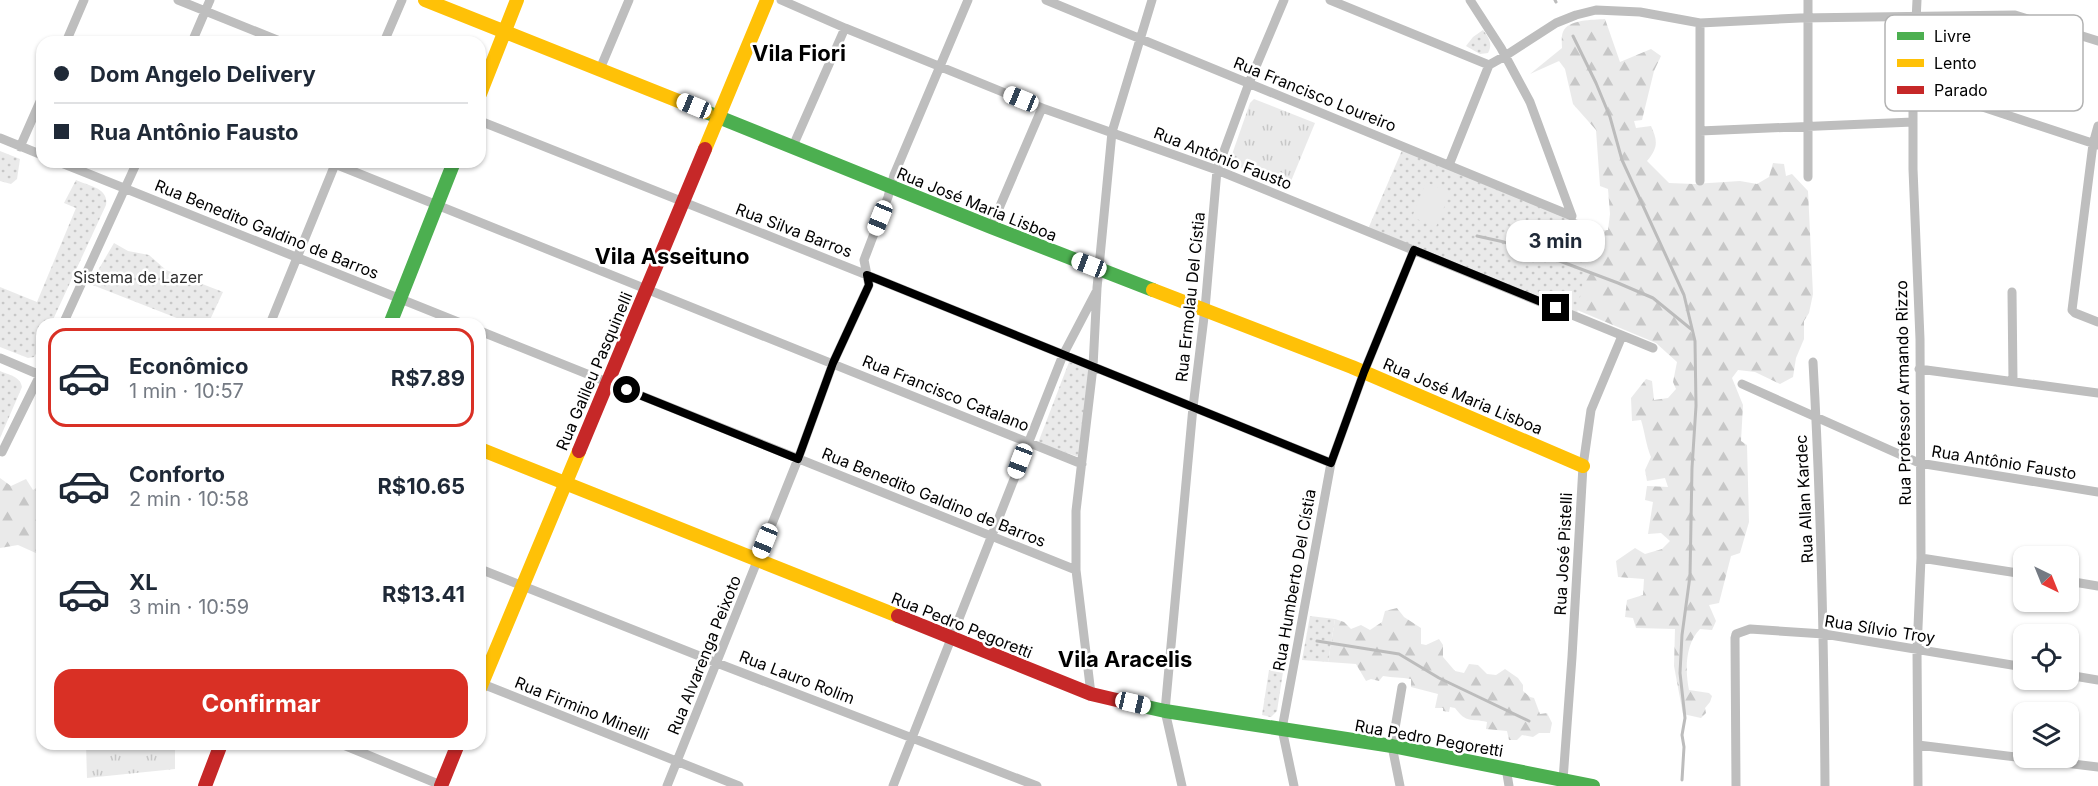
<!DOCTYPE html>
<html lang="pt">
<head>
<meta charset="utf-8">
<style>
	:root { --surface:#fff; --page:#f6f6f7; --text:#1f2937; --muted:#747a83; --line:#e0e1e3; --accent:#d93025 }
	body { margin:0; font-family:Inter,sans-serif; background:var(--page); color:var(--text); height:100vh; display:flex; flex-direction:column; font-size:22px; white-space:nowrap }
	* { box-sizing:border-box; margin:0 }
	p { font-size:20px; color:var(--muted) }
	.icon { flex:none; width:33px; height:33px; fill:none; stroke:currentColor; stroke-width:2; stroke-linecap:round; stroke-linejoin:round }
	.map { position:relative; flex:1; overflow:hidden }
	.sheet { position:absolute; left:36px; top:318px; width:450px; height:432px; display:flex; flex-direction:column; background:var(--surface); border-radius:18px; box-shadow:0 2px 4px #0004 }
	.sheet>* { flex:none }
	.guide { position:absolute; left:36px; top:36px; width:450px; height:132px; border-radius:18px; box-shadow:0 2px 4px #0004; display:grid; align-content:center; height:132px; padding:0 18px; background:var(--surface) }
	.needle { width:39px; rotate:137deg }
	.fabs { position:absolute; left:2013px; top:546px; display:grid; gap:12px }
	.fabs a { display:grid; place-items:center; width:66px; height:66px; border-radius:12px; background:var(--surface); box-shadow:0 2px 4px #0004; font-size:30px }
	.end { position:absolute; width:27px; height:27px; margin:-14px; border:8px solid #000; background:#fff; box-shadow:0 0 0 3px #fff }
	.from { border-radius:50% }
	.bubble { position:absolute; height:42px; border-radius:18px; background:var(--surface); box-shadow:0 2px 4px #0004; font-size:20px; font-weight:700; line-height:42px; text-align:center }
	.car { position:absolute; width:18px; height:36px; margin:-18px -9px; border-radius:8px; box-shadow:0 0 4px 2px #0007; background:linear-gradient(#fff 24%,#345 0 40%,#fff 0 76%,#345 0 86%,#fff 0) }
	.guide b { display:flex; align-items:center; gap:21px; height:57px; font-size:22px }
	.guide b+b { border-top:2px solid var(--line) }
	.guide i { width:15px; height:15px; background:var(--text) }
	ul { padding:10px 0 0; list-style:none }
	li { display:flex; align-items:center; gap:18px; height:99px; margin:0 12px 9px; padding:0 6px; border:3px solid transparent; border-radius:18px }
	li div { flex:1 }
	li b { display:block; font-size:22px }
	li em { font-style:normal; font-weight:700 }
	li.on { border-color:var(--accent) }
	li>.icon { width:54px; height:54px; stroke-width:1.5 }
	.button { display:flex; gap:12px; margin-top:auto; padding:12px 18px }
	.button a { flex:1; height:69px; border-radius:18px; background:var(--accent); color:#fff; font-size:24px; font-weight:700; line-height:69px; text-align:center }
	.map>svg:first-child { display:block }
	.grass { fill:url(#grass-tufts) }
	.forest { fill:url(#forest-firs) }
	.park { fill:url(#park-dots) }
	.pitch { fill:#eaeaea }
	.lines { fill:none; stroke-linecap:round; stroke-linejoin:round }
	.stream { stroke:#bcbcbc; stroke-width:3 }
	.street { stroke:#bebebe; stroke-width:9 }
	.fast { stroke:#4caf50; stroke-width:14 }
	.slow { stroke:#ffc107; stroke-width:14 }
	.jam { stroke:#c62828; stroke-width:14 }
	.route { stroke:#000; stroke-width:8 }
	.labels { text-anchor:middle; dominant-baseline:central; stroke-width:5; stroke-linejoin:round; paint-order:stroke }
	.street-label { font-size:16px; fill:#000; stroke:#fff }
	.park-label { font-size:16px; fill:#303030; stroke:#fff }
	.district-label { font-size:22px; font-weight:bold; fill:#000; stroke:#fff }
	.key { fill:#fff; stroke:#b2b2b2; stroke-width:1.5 }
	.key-label { font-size:16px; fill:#000 }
</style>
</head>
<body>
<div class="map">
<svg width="2098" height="786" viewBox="0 0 2098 786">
	<defs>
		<pattern id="grass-tufts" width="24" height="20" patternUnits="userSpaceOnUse" patternTransform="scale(1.5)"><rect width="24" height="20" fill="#eaeaea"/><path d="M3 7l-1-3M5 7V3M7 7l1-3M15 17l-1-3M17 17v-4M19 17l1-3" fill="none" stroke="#c7c7c7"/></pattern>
		<pattern id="forest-firs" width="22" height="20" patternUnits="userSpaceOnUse" patternTransform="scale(1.5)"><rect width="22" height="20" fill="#eaeaea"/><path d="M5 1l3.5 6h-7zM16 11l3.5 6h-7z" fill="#c7c7c7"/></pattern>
		<pattern id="park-dots" width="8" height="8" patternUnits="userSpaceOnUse" patternTransform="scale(1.5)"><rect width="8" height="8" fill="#eaeaea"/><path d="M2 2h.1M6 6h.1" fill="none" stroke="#c7c7c7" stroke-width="1.8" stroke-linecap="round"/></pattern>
	</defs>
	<rect width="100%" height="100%" fill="#fff"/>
	<path class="grass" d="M1254 99 1315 123 1289 186 1229 163 1250 103Z
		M86 744H175V769L87 778Z"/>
	<path class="forest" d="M1605 19 1620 62 1651 49 1661 56 1654 71 1642 120 1634 121 1636 128 1651 126C1658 141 1658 148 1647 161L1669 183 1694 184 1740 181 1757 184 1769 177 1773 163 1784 164 1786 176 1792 174 1808 191 1813 294 1809 313 1804 321V339L1796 358 1793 377 1780 384 1755 372 1738 370 1732 378 1743 405 1741 441 1747 445 1749 522 1740 553 1731 556 1719 603 1709 605 1716 621 1712 630 1700 629C1685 644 1685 671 1689 690L1709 693 1712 696 1710 702 1705 708 1706 713 1701 718 1683 714 1674 666 1675 629 1636 628 1633 618 1625 617 1627 600 1643 595 1644 579 1618 577 1616 561 1635 548 1645 554 1662 549 1670 541 1661 533 1648 534 1653 502 1645 500 1647 486 1668 487 1665 478 1647 481 1645 470 1651 457C1646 445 1645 433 1641 420L1632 421 1631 398 1646 379 1652 381 1654 400 1668 398 1676 389 1673 382 1677 362 1656 343 1577 310 1583 222 1596 231 1608 230 1610 214 1608 189 1600 186 1596 130 1573 104 1565 69 1559 61 1530 74 1562 48C1562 44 1561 36 1563 32 1568 19 1593 20 1605 19Z
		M0 478 11 486 26 479 33 490 42 484V554H38L18 545 0 548Z
		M1397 608 1404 617 1421 628V644L1426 645 1439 639 1443 645V657L1455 671 1464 673 1469 664 1478 665 1487 674 1496 675 1505 669 1518 678 1523 685V691L1530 697 1534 698 1540 714 1547 713 1552 723 1550 733H1539L1533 737 1522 735 1517 740H1509L1507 731 1486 729 1487 722C1471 718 1467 724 1455 708L1450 707 1449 712 1443 711V708H1435L1438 694 1411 687V679C1401 677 1393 678 1383 676L1379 681 1371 679 1366 681 1356 664 1328 662 1335 619 1344 622 1351 629 1361 625 1370 630 1382 622 1385 611Z"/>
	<path class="park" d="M1483 30C1489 38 1493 44 1488 53L1480 54 1466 46 1473 37Z
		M1403 148 1593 226 1577 314 1368 229Z
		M0 151 20 159 17 179 11 184 0 181Z
		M76 180C89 186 109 188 106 205L51 324H42V344L34 357 28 358 0 347V287L37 302 76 208 64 203Z
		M114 243 128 251 149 255 166 270 223 292 208 324H192L90 284Z
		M1069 362 1092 370 1079 457 1038 443Z
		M0 371C9 375 20 376 22 387L0 438Z
		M1310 616 1335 619 1328 662 1302 660Z
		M1269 670 1283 672 1277 711 1271 717 1262 715Z"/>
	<path class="pitch" d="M1426 182 1450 193 1436 227 1412 217Z"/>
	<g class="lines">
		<path class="stream" d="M1555 0 1556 2
			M1573 36 1596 83 1610 117 1622 160 1684 295 1695 341 1696 406 1692 468 1690 576 1682 635 1680 673 1685 718 1682 735 1684 747 1682 780
			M1477 236 1504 242 1531 254
			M1549 257 1618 283 1653 298 1691 329
			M1317 641 1399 654 1439 678 1529 721"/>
		<path class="street" d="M178 0 282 42
			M781 0 845 28 1042 108 1217 170 1653 348
			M1046 0 1572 216
			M1330 0 1489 65
			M1470 0 1501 48 1530 102 1572 216
			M1808 0V177
			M1917 0 1913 84V169L1920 339 1921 558 1917 650 1918 786
			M66 42 84 0
			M192 42 210 0
			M384 42 402 0
			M600 69 629 0
			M1913 84 2098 145
			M480 121 867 275 1331 463
			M2098 126 2093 144 2072 310 2075 313 2098 322
			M1700 131 1913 122
			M0 138 42 155
			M793 146 845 28
			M20 147 42 97
			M59 162 463 324
			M330 162 1082 464
			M1449 165 1489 65 1505 56 1556 23 1576 15 1596 10 1640 12 1700 23 1800 18 2015 15 2098 41
			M1700 181V23
			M991 227 1042 108
			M2012 292 2013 381
			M63 324 137 162
			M270 324 336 162
			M480 331 1076 570
			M0 358 40 375
			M1813 362C1821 504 1824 644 1825 786
			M1919 369 2098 393
			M1742 384 1919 463 2098 492
			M2 452 42 371
			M1921 558 2024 574
			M480 569 717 663 1037 786
			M2068 581 2098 586
			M2068 675 2098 680
			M480 683 739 786
			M1091 694 1076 570V511L1093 367 1097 288 1112 132 1152 0
			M341 744 443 786
			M1918 745 2098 767
			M1506 768 1509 786
			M1563 780 1572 657 1583 466 1591 410 1622 336
			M667 786 798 459 833 363 869 285 864 260 888 197 894 175 968 0
			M893 786 1063 355 1096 292
			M1182 786 1165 711 1193 407 1205 309 1217 170 1249 83 1284 0
			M1294 786 1282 729 1331 463 1364 372 1414 250
			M1400 786 1392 746 1402 687
			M1736 786 1735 638 1736 634 1750 629 1824 634 2024 667"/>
		<path class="fast" d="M706 112 991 227 1153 290
			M390 324 454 162
			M1138 705 1165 711 1392 746 1593 786"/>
		<path class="slow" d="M425 0 706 112
			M480 94 517 0
			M705 149 767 0
			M1153 290 1352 367 1583 466
			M480 449 898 616
			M480 688 579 451"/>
		<path class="jam" d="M579 451 705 149
			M898 616 1091 694 1138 705
			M205 786 221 744
			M441 786 458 744"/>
	</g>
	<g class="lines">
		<path class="route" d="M627 390 798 459 833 363 869 285 867 275 1331 463 1364 372 1414 250 1556 308"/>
	</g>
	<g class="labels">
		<g class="street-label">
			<text transform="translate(1315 94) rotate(22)">Rua Francisco Loureiro</text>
			<text transform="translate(1223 158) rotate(21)">Rua Antônio Fausto</text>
			<text transform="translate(977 204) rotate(22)">Rua José Maria Lisboa</text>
			<text transform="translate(267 229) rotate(22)">Rua Benedito Galdino de Barros</text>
			<text transform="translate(794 230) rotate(21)">Rua Silva Barros</text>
			<text transform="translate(1190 297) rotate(-84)">Rua Ermolau Del Cístia</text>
			<text transform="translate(594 371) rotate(-67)">Rua Galileu Pasquinelli</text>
			<text transform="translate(946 393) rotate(22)">Rua Francisco Catalano</text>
			<text transform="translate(1903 393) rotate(-91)">Rua Professor Armando Rizzo</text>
			<text transform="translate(1463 396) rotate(23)">Rua José Maria Lisboa</text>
			<text transform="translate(2004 462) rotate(9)">Rua Antônio Fausto</text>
			<text transform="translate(934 497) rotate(22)">Rua Benedito Galdino de Barros</text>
			<text transform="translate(1804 499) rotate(-93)">Rua Allan Kardec</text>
			<text transform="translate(1563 554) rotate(-87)">Rua José Pistelli</text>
			<text transform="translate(1294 580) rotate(-80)">Rua Humberto Del Cístia</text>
			<text transform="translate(962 625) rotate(22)">Rua Pedro Pegoretti</text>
			<text transform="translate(1880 629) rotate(9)">Rua Sílvio Troy</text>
			<text transform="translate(704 655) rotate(-68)">Rua Alvarenga Peixoto</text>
			<text transform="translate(797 677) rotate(21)">Rua Lauro Rolim</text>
			<text transform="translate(582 708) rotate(22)">Rua Firmino Minelli</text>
			<text transform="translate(1429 738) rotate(10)">Rua Pedro Pegoretti</text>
		</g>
		<g class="park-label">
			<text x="138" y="277">Sistema de Lazer</text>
		</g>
		<g class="district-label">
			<text x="799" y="53">Vila Fiori</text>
			<text x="672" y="256">Vila Asseituno</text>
			<text x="1125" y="659">Vila Aracelis</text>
		</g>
	</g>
	<rect x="1885" y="15" width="198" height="96" rx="9" class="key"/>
	<rect x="1897" y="32" width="27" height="8" fill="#4caf50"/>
	<rect x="1897" y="59" width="27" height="8" fill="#ffc107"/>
	<rect x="1897" y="86" width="27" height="8" fill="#c62828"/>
	<g class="key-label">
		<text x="1934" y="42">Livre</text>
		<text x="1934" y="69">Lento</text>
		<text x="1934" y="96">Parado</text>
	</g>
</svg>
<div class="fabs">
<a><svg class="needle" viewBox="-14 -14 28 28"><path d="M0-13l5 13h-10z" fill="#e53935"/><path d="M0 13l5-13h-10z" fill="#747a83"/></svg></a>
<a><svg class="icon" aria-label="locate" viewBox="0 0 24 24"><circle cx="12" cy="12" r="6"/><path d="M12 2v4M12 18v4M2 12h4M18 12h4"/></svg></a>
<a><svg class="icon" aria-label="layers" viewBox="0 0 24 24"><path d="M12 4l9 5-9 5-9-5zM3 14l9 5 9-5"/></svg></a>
</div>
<i class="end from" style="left:627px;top:390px"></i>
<i class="end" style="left:1556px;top:308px"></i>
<div class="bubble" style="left:1506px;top:220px;width:99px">3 min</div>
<i class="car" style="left:1021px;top:99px;rotate:292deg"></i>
<i class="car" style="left:694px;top:106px;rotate:292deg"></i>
<i class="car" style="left:880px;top:218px;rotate:202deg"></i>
<i class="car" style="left:1089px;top:265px;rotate:291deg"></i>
<i class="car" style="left:1020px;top:461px;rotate:201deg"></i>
<i class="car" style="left:765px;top:541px;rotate:202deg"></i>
<i class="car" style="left:1133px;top:703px;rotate:103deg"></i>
<div class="guide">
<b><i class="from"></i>Dom Angelo Delivery</b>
<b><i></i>Rua Antônio Fausto</b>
</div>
<section class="sheet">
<ul>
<li class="on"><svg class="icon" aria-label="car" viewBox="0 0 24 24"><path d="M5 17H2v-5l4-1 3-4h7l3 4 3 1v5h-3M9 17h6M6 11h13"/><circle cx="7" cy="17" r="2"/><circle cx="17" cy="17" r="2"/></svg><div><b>Econômico</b><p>1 min · 10:57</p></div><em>R$7.89</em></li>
<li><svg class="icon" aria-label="car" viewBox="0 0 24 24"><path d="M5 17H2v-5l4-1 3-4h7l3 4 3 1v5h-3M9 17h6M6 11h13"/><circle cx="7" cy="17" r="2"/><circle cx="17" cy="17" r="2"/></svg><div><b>Conforto</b><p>2 min · 10:58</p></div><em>R$10.65</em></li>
<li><svg class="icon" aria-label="car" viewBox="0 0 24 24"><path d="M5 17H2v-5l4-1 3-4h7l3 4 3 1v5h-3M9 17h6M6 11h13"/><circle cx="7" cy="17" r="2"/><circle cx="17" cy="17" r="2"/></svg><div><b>XL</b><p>3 min · 10:59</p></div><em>R$13.41</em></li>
</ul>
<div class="button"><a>Confirmar</a></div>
</section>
</div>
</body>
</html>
